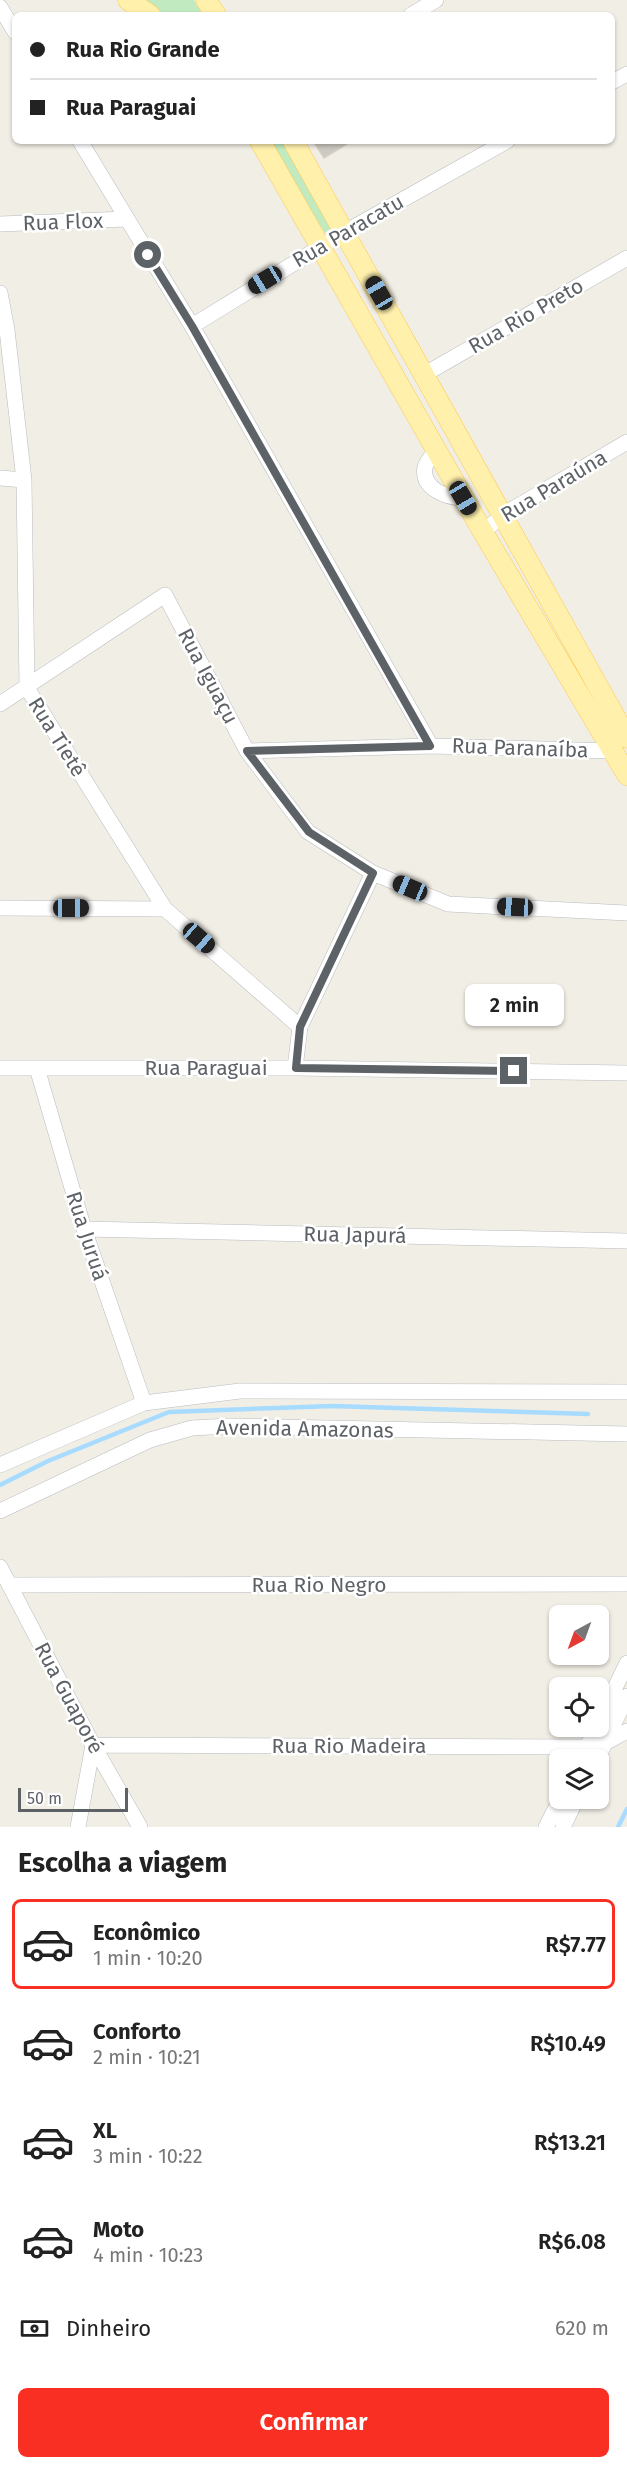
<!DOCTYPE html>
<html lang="pt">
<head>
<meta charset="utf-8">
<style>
	:root { --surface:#fff; --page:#f6f6f6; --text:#222; --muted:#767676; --line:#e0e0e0; --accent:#fa2f23 }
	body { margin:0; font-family:"Fira Sans",sans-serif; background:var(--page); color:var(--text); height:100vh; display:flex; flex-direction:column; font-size:22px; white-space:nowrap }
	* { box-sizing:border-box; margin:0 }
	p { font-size:20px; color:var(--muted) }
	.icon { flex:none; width:33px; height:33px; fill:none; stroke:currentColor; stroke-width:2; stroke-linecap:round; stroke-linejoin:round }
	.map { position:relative; height:1827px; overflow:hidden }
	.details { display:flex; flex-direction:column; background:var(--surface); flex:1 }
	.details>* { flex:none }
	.hud { position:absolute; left:12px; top:12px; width:603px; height:132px; border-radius:9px; box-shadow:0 2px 4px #0004; display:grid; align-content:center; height:132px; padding:0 18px; background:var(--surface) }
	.needle { width:39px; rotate:221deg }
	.controls { position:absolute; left:549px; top:1605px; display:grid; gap:12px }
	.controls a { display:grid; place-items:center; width:60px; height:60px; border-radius:9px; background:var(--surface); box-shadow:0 2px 4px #0004; font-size:30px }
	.scale { position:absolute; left:18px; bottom:15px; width:110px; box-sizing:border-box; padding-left:6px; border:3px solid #5d6267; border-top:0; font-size:16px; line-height:21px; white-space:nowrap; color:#5d6267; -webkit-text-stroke:4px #fff; paint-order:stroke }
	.end { position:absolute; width:27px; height:27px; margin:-14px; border:8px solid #5d6267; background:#fff; box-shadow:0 0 0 3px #fff }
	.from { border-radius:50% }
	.bubble { position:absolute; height:42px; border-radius:9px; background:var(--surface); box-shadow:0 2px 4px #0004; font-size:20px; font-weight:600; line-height:42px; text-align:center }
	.car { position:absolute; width:18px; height:36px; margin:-18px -9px; border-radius:8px; box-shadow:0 0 4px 2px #0007; background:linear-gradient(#222 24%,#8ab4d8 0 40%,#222 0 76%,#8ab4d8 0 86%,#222 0) }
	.hud b { display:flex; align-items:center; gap:21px; height:57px; font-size:22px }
	.hud b+b { border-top:2px solid var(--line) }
	.hud i { width:15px; height:15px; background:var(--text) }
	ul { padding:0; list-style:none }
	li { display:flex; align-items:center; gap:18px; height:90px; margin:0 12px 9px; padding:0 6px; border:3px solid transparent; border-radius:9px }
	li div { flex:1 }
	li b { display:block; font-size:22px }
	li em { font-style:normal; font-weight:600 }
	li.active { border-color:var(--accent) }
	li>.icon { width:54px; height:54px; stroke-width:1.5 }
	h2 { padding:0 18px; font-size:27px; line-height:72px }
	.pay { display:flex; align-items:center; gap:15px; height:66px; padding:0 18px; font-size:22px }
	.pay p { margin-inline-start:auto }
	.action { display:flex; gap:12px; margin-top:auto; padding:12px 18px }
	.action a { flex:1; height:69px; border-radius:9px; background:var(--accent); color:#fff; font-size:24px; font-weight:600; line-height:69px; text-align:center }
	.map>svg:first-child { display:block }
	.green { fill:#c1eac0 }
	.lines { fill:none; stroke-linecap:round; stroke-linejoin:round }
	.stream { stroke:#a7dbff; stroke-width:4.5 }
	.building { fill:#ccc9c2; stroke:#d6d0c3; stroke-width:1.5 }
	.minor-casing { stroke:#b8bcc0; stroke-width:16 }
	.major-casing { stroke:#ffca51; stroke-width:21 }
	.minor { stroke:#fff; stroke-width:15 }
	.major { stroke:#fff0ac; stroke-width:20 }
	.route { stroke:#5d6267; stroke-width:8 }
	.labels { text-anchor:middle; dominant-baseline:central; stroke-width:5; stroke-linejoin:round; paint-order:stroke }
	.street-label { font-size:21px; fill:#5d6267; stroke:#fff }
</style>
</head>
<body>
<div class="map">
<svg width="627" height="1827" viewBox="0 0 627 1827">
	<rect width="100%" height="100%" fill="#f1eee5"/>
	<path class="green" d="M146 0H194L203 15H165Z
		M266 141H282L334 226 325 233Z"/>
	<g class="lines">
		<path class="stream" d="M0 1485 48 1461 169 1412 332 1406 588 1414
			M618 1827 627 1809"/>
	</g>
	<path class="building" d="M313 141H352L324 158Z"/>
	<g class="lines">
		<g class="minor-casing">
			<path id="minor" d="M0 7 15 32
				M411 15 436 0
				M612 82 627 74
				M80 141 192 326 431 746
				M0 224 126 219
				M0 293 7 330 24 480 27 688 165 909 300 1027
				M192 326 345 232 507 141
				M425 374 627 258
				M436 450C432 456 427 461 425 467 421 489 447 498 463 498
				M0 478 24 480
				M483 532 504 514 627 442
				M0 704 165 595 247 751 308 832 373 873 448 904 627 913
				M247 751 431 746 612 751
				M0 908 165 909
				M0 1068H295L627 1073
				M37 1068 84 1229 144 1403
				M295 1068 300 1027 373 873
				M84 1229 627 1241
				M0 1465 144 1403 240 1391 627 1392
				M0 1511 150 1440 192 1428 229 1426 627 1434
				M0 1567 93 1745 140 1827
				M11 1585 627 1584
				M598 1723 627 1663
				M581 1760 597 1726
				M597 1760 627 1696
				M78 1827 93 1745 588 1747 605 1743 627 1731
				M546 1827 561 1798
				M563 1827 577 1798"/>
		</g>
		<g class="major-casing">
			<path id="major" d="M128 0 150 15
				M206 0 216 15
				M260 141 483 532 627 775
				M293 141 627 738"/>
		</g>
		<use href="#minor" class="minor"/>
		<use href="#major" class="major"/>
	</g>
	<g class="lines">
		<path class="route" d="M148 255 192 326 430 746 247 751 309 832 373 873 300 1027 296 1068 514 1071"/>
	</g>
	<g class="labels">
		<g class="street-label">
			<text transform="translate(63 222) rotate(-2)">Rua Flox</text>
			<text transform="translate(348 231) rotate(-30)">Rua Paracatu</text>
			<text transform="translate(526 316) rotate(-30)">Rua Rio Preto</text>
			<text transform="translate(554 486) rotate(-31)">Rua Paraúna</text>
			<text transform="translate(208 676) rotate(62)">Rua Iguaçu</text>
			<text transform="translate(57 737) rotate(58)">Rua Tietê</text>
			<text transform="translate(520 748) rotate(2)">Rua Paranaíba</text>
			<text x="206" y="1068">Rua Paraguai</text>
			<text transform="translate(355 1235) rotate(1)">Rua Japurá</text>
			<text transform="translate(87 1236) rotate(72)">Rua Juruá</text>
			<text transform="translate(305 1429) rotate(1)">Avenida Amazonas</text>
			<text x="319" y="1585">Rua Rio Negro</text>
			<text transform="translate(69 1698) rotate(62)">Rua Guaporé</text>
			<text x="349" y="1746">Rua Rio Madeira</text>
		</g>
	</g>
</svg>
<div class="controls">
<a><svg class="needle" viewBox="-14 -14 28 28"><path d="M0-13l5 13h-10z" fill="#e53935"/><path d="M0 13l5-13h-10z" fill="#767676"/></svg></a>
<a><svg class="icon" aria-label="locate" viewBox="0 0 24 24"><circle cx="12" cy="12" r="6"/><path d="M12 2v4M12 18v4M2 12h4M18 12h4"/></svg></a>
<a><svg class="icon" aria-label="layers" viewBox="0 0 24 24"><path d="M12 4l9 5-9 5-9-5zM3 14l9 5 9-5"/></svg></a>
</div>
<div class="scale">50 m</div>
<i class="end from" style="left:148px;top:255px"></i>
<i class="end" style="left:514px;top:1071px"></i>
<div class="bubble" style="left:465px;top:984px;width:99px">2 min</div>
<i class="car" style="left:265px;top:280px;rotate:239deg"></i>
<i class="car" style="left:379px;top:293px;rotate:330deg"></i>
<i class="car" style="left:463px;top:498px;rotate:150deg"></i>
<i class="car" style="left:410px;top:888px;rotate:293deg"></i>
<i class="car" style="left:515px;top:907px;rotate:273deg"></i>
<i class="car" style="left:71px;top:908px;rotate:90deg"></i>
<i class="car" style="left:199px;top:938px;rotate:131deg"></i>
<div class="hud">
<b><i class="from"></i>Rua Rio Grande</b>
<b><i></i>Rua Paraguai</b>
</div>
</div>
<section class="details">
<h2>Escolha a viagem</h2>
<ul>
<li class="active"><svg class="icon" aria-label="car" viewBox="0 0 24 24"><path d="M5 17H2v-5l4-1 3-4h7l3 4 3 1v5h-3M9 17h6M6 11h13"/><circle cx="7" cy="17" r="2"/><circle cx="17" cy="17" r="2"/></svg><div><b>Econômico</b><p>1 min · 10:20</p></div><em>R$7.77</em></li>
<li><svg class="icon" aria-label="car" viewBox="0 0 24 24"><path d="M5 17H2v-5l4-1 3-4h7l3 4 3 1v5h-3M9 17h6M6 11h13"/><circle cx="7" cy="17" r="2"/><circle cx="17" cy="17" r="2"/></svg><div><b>Conforto</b><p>2 min · 10:21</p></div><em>R$10.49</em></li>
<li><svg class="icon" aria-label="car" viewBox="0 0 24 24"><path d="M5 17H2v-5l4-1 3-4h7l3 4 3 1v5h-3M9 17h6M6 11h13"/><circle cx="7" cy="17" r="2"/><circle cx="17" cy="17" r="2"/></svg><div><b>XL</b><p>3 min · 10:22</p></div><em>R$13.21</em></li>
<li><svg class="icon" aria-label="car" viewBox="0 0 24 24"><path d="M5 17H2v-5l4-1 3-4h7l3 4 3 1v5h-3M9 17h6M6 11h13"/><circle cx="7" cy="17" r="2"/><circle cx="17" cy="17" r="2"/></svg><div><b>Moto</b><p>4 min · 10:23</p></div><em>R$6.08</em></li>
</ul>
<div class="pay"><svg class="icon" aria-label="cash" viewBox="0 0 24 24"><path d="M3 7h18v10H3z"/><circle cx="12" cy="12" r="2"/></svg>Dinheiro<p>620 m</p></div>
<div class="action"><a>Confirmar</a></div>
</section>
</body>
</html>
